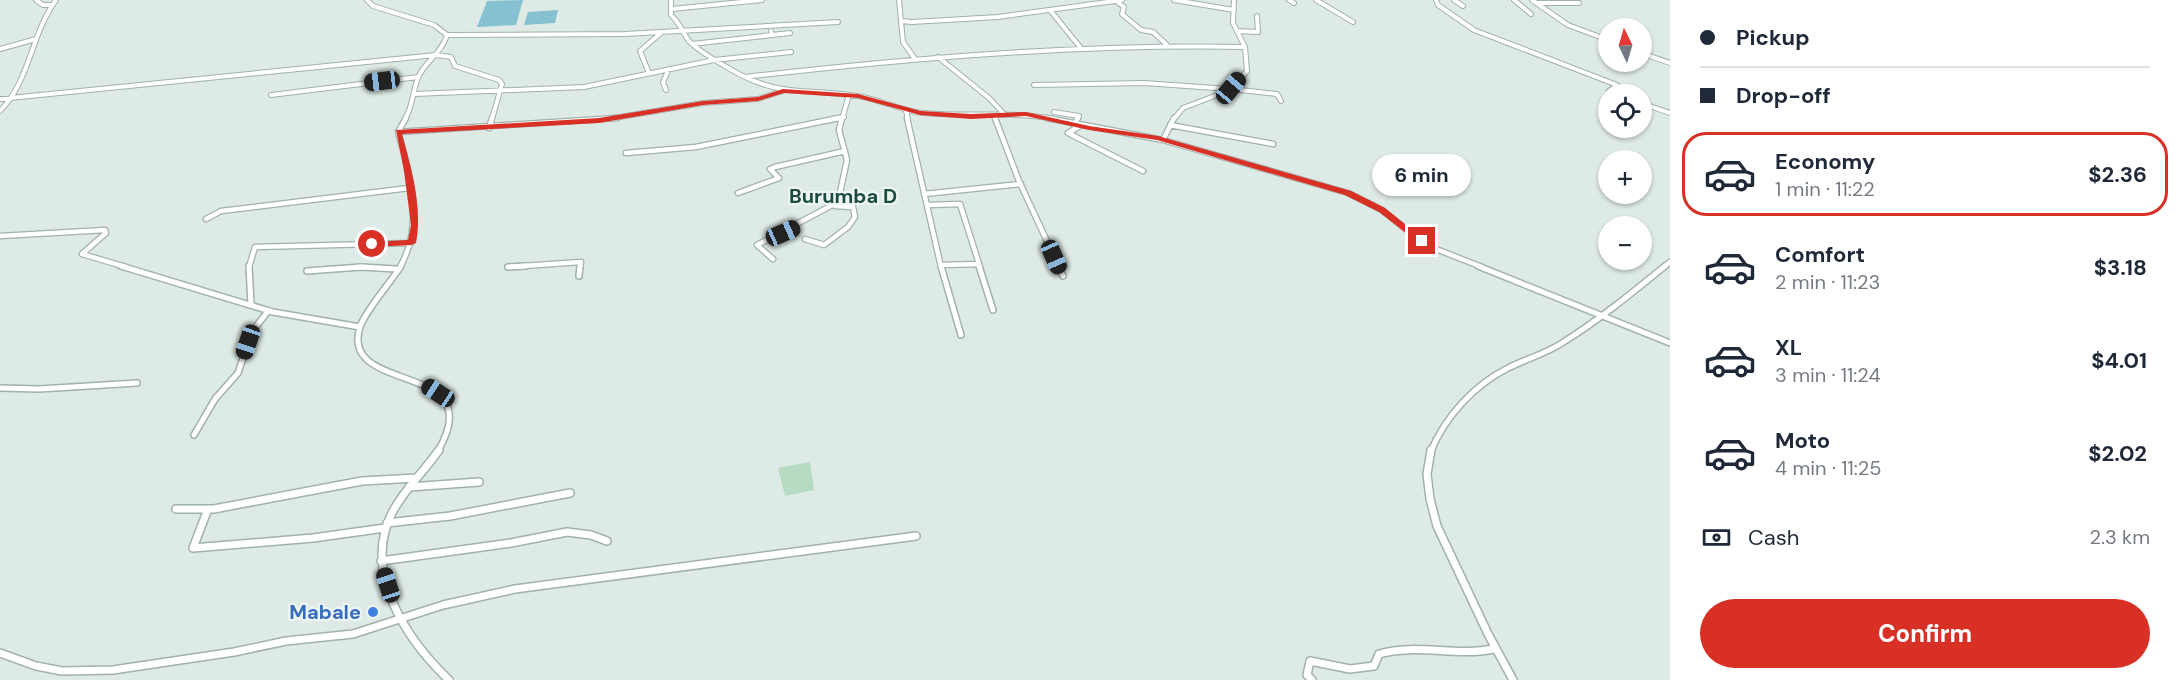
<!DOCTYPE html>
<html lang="en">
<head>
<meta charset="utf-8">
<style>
	:root { --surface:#fff; --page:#f6f6f7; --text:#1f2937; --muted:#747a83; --line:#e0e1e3; --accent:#d93025 }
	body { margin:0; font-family:"DM Sans",sans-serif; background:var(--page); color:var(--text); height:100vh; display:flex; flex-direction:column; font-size:22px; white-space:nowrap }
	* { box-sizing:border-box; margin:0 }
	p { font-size:20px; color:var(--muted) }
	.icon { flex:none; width:33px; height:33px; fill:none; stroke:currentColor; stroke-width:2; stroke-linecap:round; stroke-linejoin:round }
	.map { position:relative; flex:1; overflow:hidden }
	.sheet { display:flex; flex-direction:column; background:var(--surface); width:510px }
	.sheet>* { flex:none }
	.banner { display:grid; align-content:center; height:132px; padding:0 30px; background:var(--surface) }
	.needle { width:39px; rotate:355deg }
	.buttons { position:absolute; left:1598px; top:18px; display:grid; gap:12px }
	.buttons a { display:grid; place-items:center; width:54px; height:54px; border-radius:50%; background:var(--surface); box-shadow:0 2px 4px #0004; font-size:30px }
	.end { position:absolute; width:27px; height:27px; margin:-14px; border:8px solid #d93025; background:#fff; box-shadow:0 0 0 3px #fff }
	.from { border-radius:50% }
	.bubble { position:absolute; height:42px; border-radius:21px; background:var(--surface); box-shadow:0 2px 4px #0004; font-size:20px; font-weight:700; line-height:42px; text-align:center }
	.car { position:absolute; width:18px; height:36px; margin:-18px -9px; border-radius:8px; box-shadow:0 0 4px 2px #0007; background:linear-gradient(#222 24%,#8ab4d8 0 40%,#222 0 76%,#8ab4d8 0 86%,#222 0) }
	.banner b { display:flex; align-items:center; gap:21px; height:57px; font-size:22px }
	.banner b+b { border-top:2px solid var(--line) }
	.banner i { width:15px; height:15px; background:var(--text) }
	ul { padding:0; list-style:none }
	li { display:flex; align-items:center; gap:18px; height:84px; margin:0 12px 9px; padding:0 18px; border:3px solid transparent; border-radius:24px }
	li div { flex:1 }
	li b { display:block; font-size:22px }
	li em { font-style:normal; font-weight:700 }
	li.active { border-color:var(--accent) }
	li>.icon { width:54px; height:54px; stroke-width:1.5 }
	.pay { display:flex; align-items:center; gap:15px; height:66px; padding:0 30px; font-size:22px }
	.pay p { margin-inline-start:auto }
	.button { display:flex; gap:12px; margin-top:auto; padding:12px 30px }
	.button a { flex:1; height:69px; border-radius:36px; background:var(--accent); color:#fff; font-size:24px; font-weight:700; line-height:69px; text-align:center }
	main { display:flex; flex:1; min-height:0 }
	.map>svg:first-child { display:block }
	.green { fill:#b6dbc2 }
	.water { fill:#85c1d0 }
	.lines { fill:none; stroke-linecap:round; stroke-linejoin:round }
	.street-far3-casing { stroke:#a1b1ac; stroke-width:6 }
	.street-far2-casing { stroke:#a1b1ac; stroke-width:7 }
	.street-far1-casing { stroke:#a1b1ac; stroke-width:8 }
	.street-casing { stroke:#a1b1ac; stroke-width:10 }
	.street-far3 { stroke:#fff; stroke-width:4 }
	.street-far2 { stroke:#fff; stroke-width:4.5 }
	.street-far1 { stroke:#fff; stroke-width:5 }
	.street { stroke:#fff; stroke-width:7 }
	.route { fill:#d93025 }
	.shop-dot { fill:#3f7fe0; stroke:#eef6f3; stroke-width:2 }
	.labels { text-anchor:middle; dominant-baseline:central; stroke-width:4.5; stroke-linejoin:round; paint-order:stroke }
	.quarter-label { font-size:20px; font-weight:bold; fill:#1c4b41; stroke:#eef6f3 }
	.near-shop-label { font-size:20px; font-weight:bold; fill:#366cbe; stroke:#eef6f3; text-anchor:end }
</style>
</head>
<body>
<main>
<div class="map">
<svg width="1670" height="680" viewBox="0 0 1670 680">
	<rect width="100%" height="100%" fill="#deeae5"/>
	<path class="green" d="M810 462 814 490 785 496 778 468Z"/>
	<path class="water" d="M523 0 516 25 477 27 487 1Z
		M558 10 555 23 524 25 528 12Z"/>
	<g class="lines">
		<g class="street-far3-casing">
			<path id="street-far3" d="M36 0 43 5H51
				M367 0 373 6 434 25 447 35C442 53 424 62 418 78 412 93 413 106 405 119
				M671 0V15C680 23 682 32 689 41 698 51 718 62 730 69 779 98 806 88 857 96 880 99 901 111 923 113 967 117 1011 111 1055 119
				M899 0 901 21 912 22 998 17 1122 0
				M1174 0 1234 10
				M1289 0 1294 3
				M1316 0 1353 22
				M1436 0 1438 5 1474 30 1617 85 1609 91
				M1454 0 1463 6
				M1514 0 1531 14
				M1532 0 1568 25 1608 40
				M1116 1 1124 7 1122 14 1141 30 1153 32 1167 45
				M1537 3H1579
				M672 9 762 0
				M1050 10 1080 47
				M901 21 903 42 915 59
				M1237 31 1258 32 1257 16
				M447 35 625 34 838 22
				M772 35 790 33
				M692 44 772 35 771 31
				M0 49 36 39
				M1641 53 1670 63
				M938 57 989 98 1004 114
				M649 73 640 51 661 33
				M745 77C911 58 1077 44 1245 47
				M1034 85 1144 83 1229 89
				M1231 89 1277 94 1281 101
				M666 90 663 82 669 69
				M1609 91 1618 94
				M415 94 584 87 714 60 791 52
				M271 95 418 77
				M0 99 436 55 451 57 455 66 499 80 502 84 492 119
				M1641 103 1670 113
				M0 111C30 81 31 34 56 0
				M906 111 908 119
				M1054 112 1079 116 1077 119
				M994 115 996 119
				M608 119 703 103 758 99 783 91
				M832 119 844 117
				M842 119 849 95
				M1174 119 1183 108 1230 90 1247 71 1245 47 1233 23 1234 0"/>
		</g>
		<g class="street-far2-casing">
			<path id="street-far2" d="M907 118 941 267
				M995 118 1019 181 1059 267
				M1047 118 1163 140 1174 118
				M1074 125 1078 118
				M1170 125 1273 144
				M1080 126 1068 133 1143 171
				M489 128 492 118
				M398 132 617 118
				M1163 140 1348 193 1382 210 1413 235 1436 249 1482 267
				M626 153 696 147 839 118
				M738 193 779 178 770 169 775 167 845 151
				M924 194 1021 184
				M927 205 960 204 980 267
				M206 219 221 211 409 188
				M0 236 105 230 106 233 82 254 126 267
				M805 239 824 245 848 227 855 217 853 207 835 206
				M773 259 757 245 838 202 847 160 839 130 842 118
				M941 265 979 264
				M249 267 255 247 411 243
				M357 267H366
				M400 267C424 225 411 176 398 132L406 118
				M508 267 581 262 580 267
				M1664 267 1670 262"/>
		</g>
		<g class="street-far1-casing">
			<path id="street-far1" d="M121 266 273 312 360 327
				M249 266 251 305
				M401 266C391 282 365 311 360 327 338 396 492 359 438 451
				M941 266 961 335
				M979 266 993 310
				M1058 266 1063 276
				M1478 266 1670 343
				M508 267 526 266
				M307 271 361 267 397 269
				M579 276 580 266
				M0 388 39 389 137 383
				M194 435 215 399 238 373 252 332 268 311
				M1431 451C1445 417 1474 385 1508 368 1526 359 1545 354 1562 343 1599 320 1632 293 1665 266"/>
		</g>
		<g class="street-casing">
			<path id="street" d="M439 450C424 472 404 489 392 513 362 572 406 639 449 680
				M1431 450 1427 474 1430 499 1437 526 1488 634 1513 680
				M409 487 479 482
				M176 509H214L362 481 416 478
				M208 509 193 548 313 538 385 528
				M387 523 450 516 570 493
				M381 561 511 543 567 532 591 535 607 541
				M0 653 36 666 62 671 113 670 234 652 286 641 353 634 443 605 515 589 916 536
				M1312 680 1307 675 1310 661 1350 669 1374 666 1379 654C1417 643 1455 657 1493 649"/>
		</g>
		<use href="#street-far3" class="street-far3"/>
		<use href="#street-far2" class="street-far2"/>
		<use href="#street-far1" class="street-far1"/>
		<use href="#street" class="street"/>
	</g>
	<path class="route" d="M783 89 858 94 921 111 971 114 1026 112 1089 126 1158 136 1351 191 1385 208 1426 241 1419 243 1379 212 1345 195 1157 140 1089 130 1026 116 971 119 920 115 858 98 784 93 758 101 703 105 599 123 402 134C411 168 423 207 416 243L411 245 372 247 368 244 372 242 408 240 411 225 404 171 396 130 599 118 703 101 758 97Z"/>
	<circle class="shop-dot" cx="373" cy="612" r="6"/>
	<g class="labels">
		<g class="quarter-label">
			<text x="843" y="196">Burumba D</text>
		</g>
		<g class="near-shop-label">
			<text x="361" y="612">Mabale</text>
		</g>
	</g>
</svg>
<div class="buttons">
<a><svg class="needle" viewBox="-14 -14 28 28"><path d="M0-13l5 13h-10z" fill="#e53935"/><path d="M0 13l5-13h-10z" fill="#747a83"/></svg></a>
<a><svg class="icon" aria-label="locate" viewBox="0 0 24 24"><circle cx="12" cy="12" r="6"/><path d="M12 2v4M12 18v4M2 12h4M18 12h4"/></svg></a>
<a>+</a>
<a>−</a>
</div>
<i class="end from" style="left:372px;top:244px"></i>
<i class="end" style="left:1422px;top:241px"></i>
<div class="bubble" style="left:1372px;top:154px;width:99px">6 min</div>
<i class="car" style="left:382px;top:81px;rotate:263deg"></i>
<i class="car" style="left:1231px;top:88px;rotate:40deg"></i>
<i class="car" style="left:783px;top:233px;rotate:66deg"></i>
<i class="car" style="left:1054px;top:257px;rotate:156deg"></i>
<i class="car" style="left:248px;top:342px;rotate:199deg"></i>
<i class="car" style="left:438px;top:393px;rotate:303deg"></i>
<i class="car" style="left:388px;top:585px;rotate:342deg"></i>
</div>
<section class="sheet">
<div class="banner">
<b><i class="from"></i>Pickup</b>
<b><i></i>Drop-off</b>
</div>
<ul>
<li class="active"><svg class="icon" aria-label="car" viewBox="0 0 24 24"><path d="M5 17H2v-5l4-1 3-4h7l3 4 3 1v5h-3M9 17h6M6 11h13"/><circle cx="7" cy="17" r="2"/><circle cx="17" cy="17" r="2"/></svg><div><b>Economy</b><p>1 min · 11:22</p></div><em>$2.36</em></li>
<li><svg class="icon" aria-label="car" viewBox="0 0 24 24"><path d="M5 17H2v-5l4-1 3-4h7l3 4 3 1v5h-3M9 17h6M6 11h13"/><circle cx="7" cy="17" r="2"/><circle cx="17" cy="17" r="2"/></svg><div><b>Comfort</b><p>2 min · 11:23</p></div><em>$3.18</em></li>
<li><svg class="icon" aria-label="car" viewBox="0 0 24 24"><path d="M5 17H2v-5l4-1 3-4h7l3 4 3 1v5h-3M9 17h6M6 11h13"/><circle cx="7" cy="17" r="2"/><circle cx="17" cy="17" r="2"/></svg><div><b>XL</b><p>3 min · 11:24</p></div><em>$4.01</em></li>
<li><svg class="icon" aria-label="car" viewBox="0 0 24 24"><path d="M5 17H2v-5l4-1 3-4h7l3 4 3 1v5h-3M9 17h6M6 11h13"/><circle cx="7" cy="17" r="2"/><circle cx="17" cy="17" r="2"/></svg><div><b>Moto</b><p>4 min · 11:25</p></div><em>$2.02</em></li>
</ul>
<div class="pay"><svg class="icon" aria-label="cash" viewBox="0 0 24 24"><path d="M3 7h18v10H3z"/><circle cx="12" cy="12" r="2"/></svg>Cash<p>2.3 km</p></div>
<div class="button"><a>Confirm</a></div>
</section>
</main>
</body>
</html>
